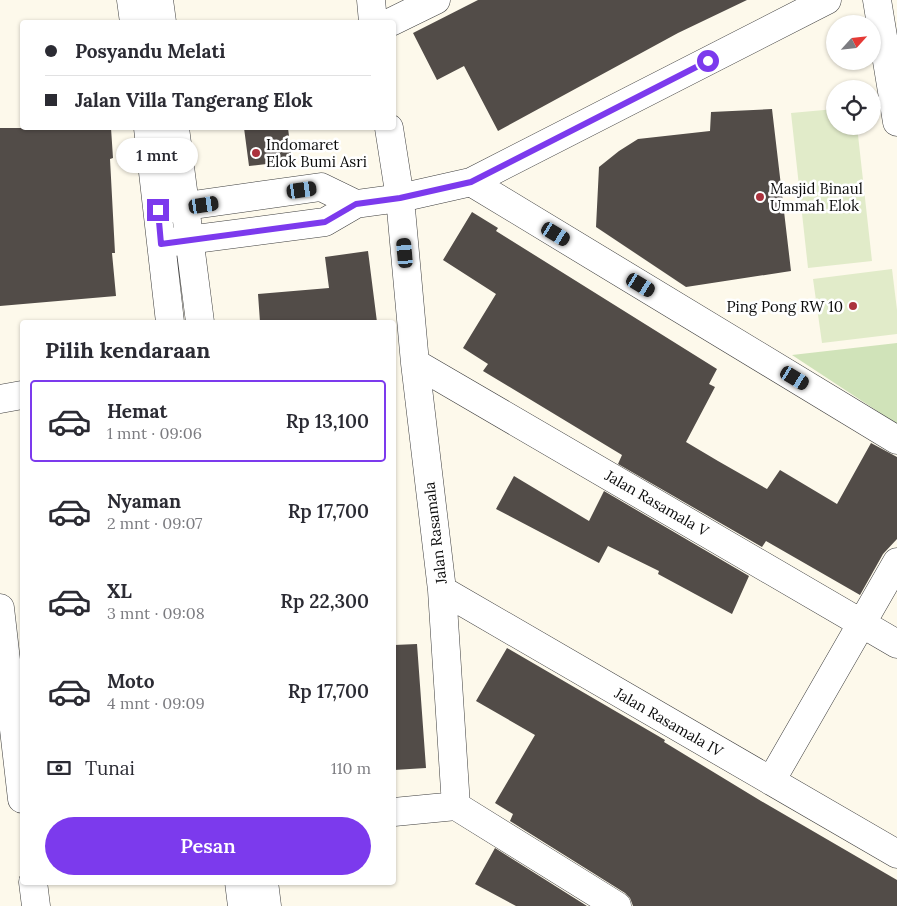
<!DOCTYPE html>
<html lang="id">
<head>
<meta charset="utf-8">
<style>
	:root { --surface:#fff; --page:#f7f7f7; --text:#2b2b33; --muted:#7c7c81; --line:#e1e1e2; --accent:#7c3aed }
	body { margin:0; font-family:Lora,serif; background:var(--page); color:var(--text); height:100vh; display:flex; flex-direction:column; font-size:19px; white-space:nowrap }
	* { box-sizing:border-box; margin:0 }
	p { font-size:16px; color:var(--muted) }
	.icon { flex:none; width:28px; height:28px; fill:none; stroke:currentColor; stroke-width:2; stroke-linecap:round; stroke-linejoin:round }
	.map { position:relative; flex:1; overflow:hidden }
	.details { position:absolute; left:20px; top:320px; width:376px; height:565px; display:flex; flex-direction:column; background:var(--surface); border-radius:5px; box-shadow:0 1px 4px #0004 }
	.details>* { flex:none }
	.banner { position:absolute; left:20px; top:20px; width:376px; height:110px; border-radius:5px; box-shadow:0 1px 4px #0004; display:grid; align-content:center; height:110px; padding:0 25px; background:var(--surface) }
	.needle { width:32px; rotate:63deg }
	.tools { position:absolute; left:826px; top:15px; display:grid; gap:10px }
	.tools a { display:grid; place-items:center; width:55px; height:55px; border-radius:50%; background:var(--surface); box-shadow:0 1px 4px #0004; font-size:25px }
	.end { position:absolute; width:22px; height:22px; margin:-11px; border:6px solid #7c3aed; background:#fff; box-shadow:0 0 0 2px #fff }
	.from { border-radius:50% }
	.bubble { position:absolute; height:35px; border-radius:18px; background:var(--surface); box-shadow:0 1px 4px #0004; font-size:16px; font-weight:600; line-height:35px; text-align:center }
	.car { position:absolute; width:15px; height:30px; margin:-15px -8px; border-radius:6px; box-shadow:0 0 4px 1px #0007; background:linear-gradient(#222 24%,#8ab4d8 0 40%,#222 0 76%,#8ab4d8 0 86%,#222 0) }
	.banner b { display:flex; align-items:center; gap:18px; height:48px; font-size:19px }
	.banner b+b { border-top:1px solid var(--line) }
	.banner i { width:12px; height:12px; background:var(--text) }
	ul { padding:0; list-style:none }
	li { display:flex; align-items:center; gap:15px; height:82px; margin:0 10px 8px; padding:0 15px; border:2px solid transparent; border-radius:5px }
	li div { flex:1 }
	li b { display:block; font-size:19px }
	li em { font-style:normal; font-weight:600 }
	li.selected { border-color:var(--accent) }
	li>.icon { width:45px; height:45px; stroke-width:1.5 }
	h2 { padding:0 25px; font-size:22px; line-height:60px }
	.pay { display:flex; align-items:center; gap:12px; height:55px; padding:0 25px; font-size:19px }
	.pay p { margin-inline-start:auto }
	.button { display:flex; gap:10px; margin-top:auto; padding:10px 25px }
	.button a { flex:1; height:58px; border-radius:30px; background:var(--accent); color:#fff; font-size:20px; font-weight:600; line-height:58px; text-align:center }
	.map>svg:first-child { display:block }
	.green { fill:#d0e3b9 }
	.pitch { fill:#e1ebc9 }
	.building { fill:#524c48 }
	.lines { fill:none; stroke-linecap:round; stroke-linejoin:round }
	.minor-casing { stroke:#3e3e3e; stroke-width:29 }
	.tertiary-casing { stroke:#3e3e3e; stroke-width:29 }
	.minor { stroke:#fff; stroke-width:28 }
	.tertiary { stroke:#fff; stroke-width:28 }
	.route { stroke:#7c3aed; stroke-width:6 }
	.poi-dot { fill:#ab323d; stroke:#fff; stroke-width:2 }
	.labels { text-anchor:middle; dominant-baseline:central; stroke-width:5; stroke-linejoin:round; paint-order:stroke }
	.poi-label { font-size:15px; fill:#0b0b0b; stroke:#fff; text-anchor:start }
	.street-label { font-size:15px; fill:#0b0b0b; stroke:#fff }
</style>
</head>
<body>
<div class="map">
<svg width="897" height="906" viewBox="0 0 897 906">
	<rect width="100%" height="100%" fill="#fdf9eb"/>
	<path class="green" d="M897 343V424L792 355Z"/>
	<path class="pitch" d="M835 109V126H857L872 261 808 268 791 113Z
		M892 269 897 310V334L822 343 813 279Z"/>
	<path class="building" d="M478 0H747L678 33 498 131 464 66 437 80 413 33Z
		M772 109 791 271 686 287 596 227 599 167 619 151 638 139 710 131 711 112Z
		M0 128H111L113 158 110 159 115 253H112L116 296 0 306Z
		M244 128H288L292 161 249 166Z
		M472 212 498 228 496 231 717 369 709 384 715 387 686 442 718 461 767 489 780 470 837 504 871 443 897 457V539L883 554 860 595 766 541 762 547 618 464 622 455 483 371 488 364 463 348 496 294 443 260Z
		M368 251 377 322H260L258 294 329 288 325 257Z
		M514 476 589 521 604 491 749 576 732 614 658 574 659 571 608 546 599 563 496 509Z
		M417 644 426 768 394 770V645Z
		M507 648 665 740 664 742 761 801 897 880V906H633L630 898 625 893 510 821 513 814 495 803 535 735 476 701Z
		M495 848 587 906H516L475 884Z"/>
	<g class="lines">
		<g class="minor-casing">
			<path id="minor" d="M371 0 373 22
				M877 0 897 122
				M391 22 436 0
				M389 128 400 198 415 363 442 590 456 806
				M471 182 897 440
				M158 210 321 187 356 204
				M165 243 325 222 356 204 400 198 471 182 827 0
				M415 363 897 644
				M0 399 22 395
				M442 590 897 854
				M0 608 22 799
				M771 781 897 562
				M456 806 617 906
				M394 812 456 806
				M33 882 36 906"/>
		</g>
		<g class="tertiary-casing">
			<path id="tertiary" d="M131 0 134 22
				M159 0 162 22
				M148 128 170 322
				M175 128 200 322
				M239 882 242 906
				M264 882 267 906"/>
		</g>
		<use href="#minor" class="minor"/>
		<use href="#tertiary" class="tertiary"/>
	</g>
	<g class="lines">
		<path class="route" d="M158 210 161 244 176 242 325 222 356 204 400 198 471 182 708 61"/>
	</g>
	<g class="poi-dot">
		<circle cx="256" cy="153" r="5"/>
		<circle cx="760" cy="197" r="5"/>
		<circle cx="853" cy="306" r="5"/>
	</g>
	<g class="labels">
		<g class="poi-label">
			<text x="266" y="144">Indomaret<tspan x="266" dy="17">Elok Bumi Asri</tspan></text>
			<text x="770" y="188">Masjid Binaul<tspan x="770" dy="17">Ummah Elok</tspan></text>
			<text x="843" y="306" text-anchor="end">Ping Pong RW 10</text>
		</g>
		<g class="street-label">
			<text transform="translate(657 503) rotate(30)">Jalan Rasamala V</text>
			<text transform="translate(435 533) rotate(-97)">Jalan Rasamala</text>
			<text transform="translate(669 722) rotate(30)">Jalan Rasamala IV</text>
		</g>
	</g>
</svg>
<div class="tools">
<a><svg class="needle" viewBox="-14 -14 28 28"><path d="M0-13l5 13h-10z" fill="#e53935"/><path d="M0 13l5-13h-10z" fill="#7c7c81"/></svg></a>
<a><svg class="icon" aria-label="locate" viewBox="0 0 24 24"><circle cx="12" cy="12" r="6"/><path d="M12 2v4M12 18v4M2 12h4M18 12h4"/></svg></a>
</div>
<i class="end from" style="left:708px;top:61px"></i>
<i class="end" style="left:158px;top:210px"></i>
<div class="bubble" style="left:116px;top:138px;width:82px">1 mnt</div>
<i class="car" style="left:302px;top:190px;rotate:82deg"></i>
<i class="car" style="left:204px;top:205px;rotate:81deg"></i>
<i class="car" style="left:556px;top:234px;rotate:121deg"></i>
<i class="car" style="left:405px;top:253px;rotate:355deg"></i>
<i class="car" style="left:641px;top:285px;rotate:121deg"></i>
<i class="car" style="left:795px;top:378px;rotate:121deg"></i>
<div class="banner">
<b><i class="from"></i>Posyandu Melati</b>
<b><i></i>Jalan Villa Tangerang Elok</b>
</div>
<section class="details">
<h2>Pilih kendaraan</h2>
<ul>
<li class="selected"><svg class="icon" aria-label="car" viewBox="0 0 24 24"><path d="M5 17H2v-5l4-1 3-4h7l3 4 3 1v5h-3M9 17h6M6 11h13"/><circle cx="7" cy="17" r="2"/><circle cx="17" cy="17" r="2"/></svg><div><b>Hemat</b><p>1 mnt · 09:06</p></div><em>Rp 13,100</em></li>
<li><svg class="icon" aria-label="car" viewBox="0 0 24 24"><path d="M5 17H2v-5l4-1 3-4h7l3 4 3 1v5h-3M9 17h6M6 11h13"/><circle cx="7" cy="17" r="2"/><circle cx="17" cy="17" r="2"/></svg><div><b>Nyaman</b><p>2 mnt · 09:07</p></div><em>Rp 17,700</em></li>
<li><svg class="icon" aria-label="car" viewBox="0 0 24 24"><path d="M5 17H2v-5l4-1 3-4h7l3 4 3 1v5h-3M9 17h6M6 11h13"/><circle cx="7" cy="17" r="2"/><circle cx="17" cy="17" r="2"/></svg><div><b>XL</b><p>3 mnt · 09:08</p></div><em>Rp 22,300</em></li>
<li><svg class="icon" aria-label="car" viewBox="0 0 24 24"><path d="M5 17H2v-5l4-1 3-4h7l3 4 3 1v5h-3M9 17h6M6 11h13"/><circle cx="7" cy="17" r="2"/><circle cx="17" cy="17" r="2"/></svg><div><b>Moto</b><p>4 mnt · 09:09</p></div><em>Rp 17,700</em></li>
</ul>
<div class="pay"><svg class="icon" aria-label="cash" viewBox="0 0 24 24"><path d="M3 7h18v10H3z"/><circle cx="12" cy="12" r="2"/></svg>Tunai<p>110 m</p></div>
<div class="button"><a>Pesan</a></div>
</section>
</div>
</body>
</html>
